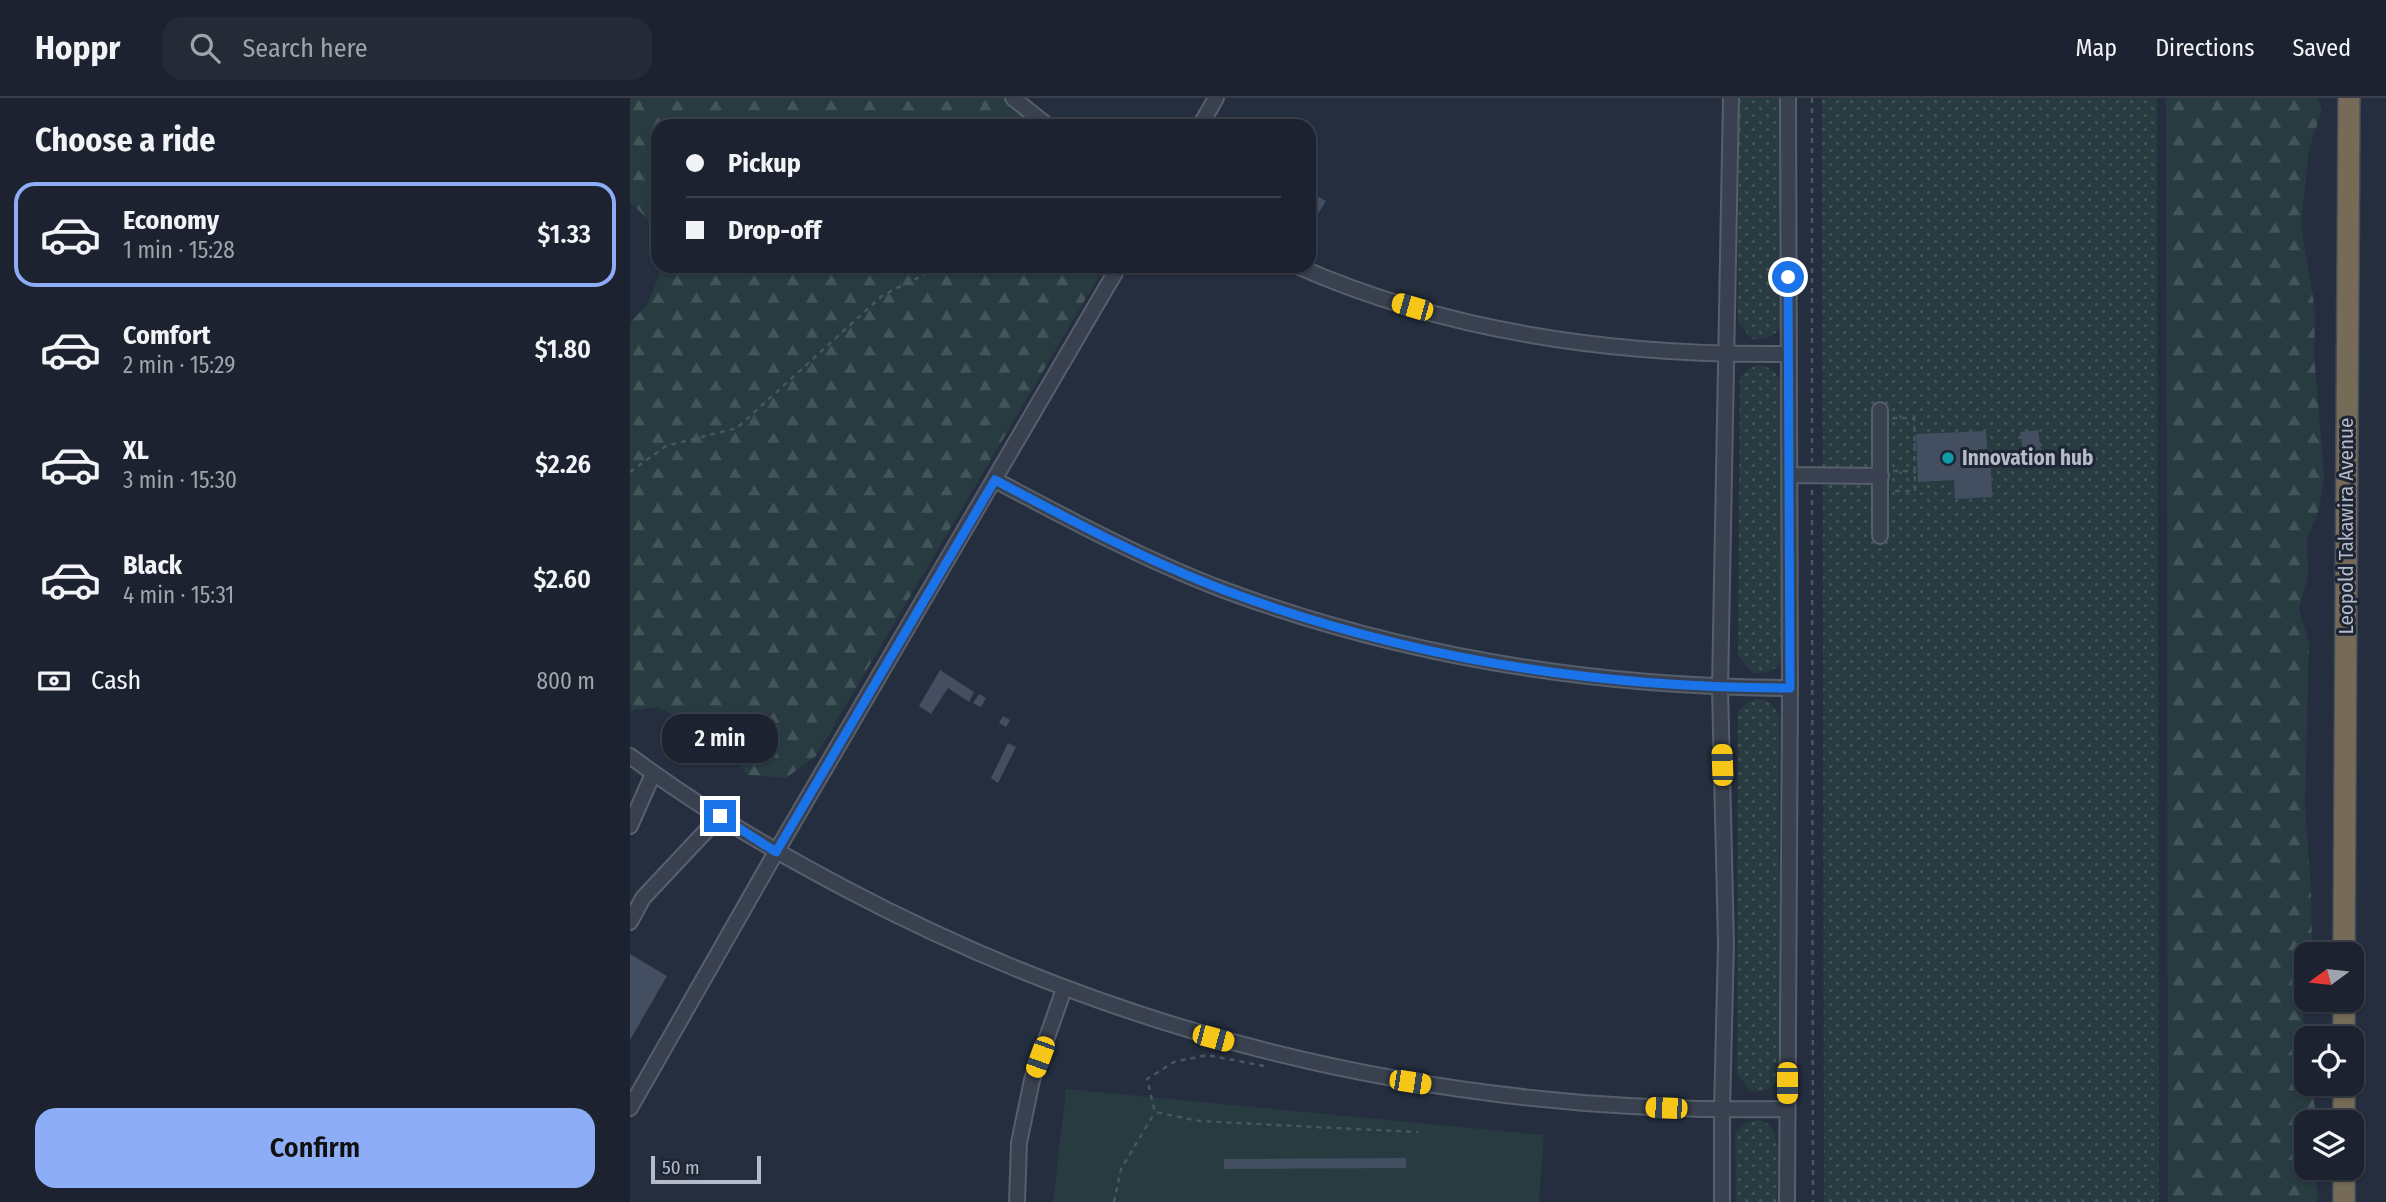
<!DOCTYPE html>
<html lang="en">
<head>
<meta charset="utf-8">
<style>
	:root { --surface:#1c222f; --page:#252a37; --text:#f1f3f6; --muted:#a0a4aa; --line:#3a3f4b; --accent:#8dadf7 }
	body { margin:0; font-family:"Fira Sans Condensed",sans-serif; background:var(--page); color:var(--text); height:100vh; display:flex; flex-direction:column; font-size:26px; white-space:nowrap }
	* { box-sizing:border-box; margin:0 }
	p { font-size:23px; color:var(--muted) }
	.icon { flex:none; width:38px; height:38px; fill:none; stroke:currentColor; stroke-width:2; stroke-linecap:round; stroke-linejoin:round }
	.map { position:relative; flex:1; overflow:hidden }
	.sheet { display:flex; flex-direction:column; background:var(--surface); width:630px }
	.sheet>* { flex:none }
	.guide { position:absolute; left:21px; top:21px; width:665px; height:154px; border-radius:21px; box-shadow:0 2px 5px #0004,0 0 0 2px var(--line); display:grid; align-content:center; height:154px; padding:0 35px; background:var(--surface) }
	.needle { width:46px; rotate:255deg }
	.buttons { position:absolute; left:1664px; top:844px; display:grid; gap:14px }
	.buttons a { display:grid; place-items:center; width:70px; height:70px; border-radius:14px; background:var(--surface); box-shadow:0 2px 5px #0004,0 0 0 2px var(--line); font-size:35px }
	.scale { position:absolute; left:21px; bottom:18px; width:110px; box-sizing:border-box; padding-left:7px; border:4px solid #b5bbc9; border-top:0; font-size:19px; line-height:24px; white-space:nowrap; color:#b5bbc9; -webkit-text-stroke:5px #1e2534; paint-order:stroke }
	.end { position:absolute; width:32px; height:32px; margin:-16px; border:9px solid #1a73e8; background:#fff; box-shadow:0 0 0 4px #fff }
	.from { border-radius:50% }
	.bubble { position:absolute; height:49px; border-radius:21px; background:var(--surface); box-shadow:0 2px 5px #0004,0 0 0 2px var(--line); font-size:23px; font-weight:600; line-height:49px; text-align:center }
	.car { position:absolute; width:21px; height:42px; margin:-21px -10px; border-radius:9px; box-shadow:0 0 5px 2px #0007; background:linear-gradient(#f5c518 24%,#345 0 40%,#f5c518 0 76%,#345 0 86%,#f5c518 0) }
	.guide b { display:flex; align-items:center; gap:24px; height:66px; font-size:26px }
	.guide b+b { border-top:2px solid var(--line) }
	.guide i { width:18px; height:18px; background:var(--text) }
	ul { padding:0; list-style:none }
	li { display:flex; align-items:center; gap:21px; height:105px; margin:0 14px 10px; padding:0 21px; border:4px solid transparent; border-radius:21px }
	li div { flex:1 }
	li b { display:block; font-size:26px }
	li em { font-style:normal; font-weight:600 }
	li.current { border-color:var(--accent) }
	li>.icon { width:63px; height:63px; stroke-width:1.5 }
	h2 { padding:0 35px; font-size:32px; line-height:84px }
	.pay { display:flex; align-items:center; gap:18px; height:77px; padding:0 35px; font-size:26px }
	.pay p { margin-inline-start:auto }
	.primary-button { display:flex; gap:14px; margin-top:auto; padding:14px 35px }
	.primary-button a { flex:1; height:80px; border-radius:21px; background:var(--accent); color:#111; font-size:28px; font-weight:600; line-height:80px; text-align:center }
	header { display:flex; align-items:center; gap:42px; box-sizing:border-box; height:98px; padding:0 35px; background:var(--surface); border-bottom:2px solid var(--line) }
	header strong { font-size:33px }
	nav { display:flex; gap:38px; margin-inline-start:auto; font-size:24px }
	.search { width:490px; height:63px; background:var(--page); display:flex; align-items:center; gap:18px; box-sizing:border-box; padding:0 24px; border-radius:21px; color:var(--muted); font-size:26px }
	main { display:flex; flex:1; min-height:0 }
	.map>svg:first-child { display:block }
	.green { fill:url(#green-dots) }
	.forest { fill:url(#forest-firs) }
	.pitch { fill:#273b40 }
	.building { fill:#444e61 }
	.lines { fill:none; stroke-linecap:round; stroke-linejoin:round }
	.minor-casing { stroke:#575e6c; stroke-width:18 }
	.highway-casing { stroke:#444b59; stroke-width:24 }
	.path { stroke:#45585d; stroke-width:2.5; stroke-dasharray:5 5; stroke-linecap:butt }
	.minor { stroke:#39404f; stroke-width:14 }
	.highway { stroke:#756b56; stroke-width:21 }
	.route { stroke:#1a73e8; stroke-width:9 }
	.culture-dot { fill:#0f9aa8; stroke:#1e2534; stroke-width:2.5 }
	.labels { text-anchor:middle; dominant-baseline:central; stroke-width:6; stroke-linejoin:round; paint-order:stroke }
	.poi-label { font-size:21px; font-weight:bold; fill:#b5bbc9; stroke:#1e2534; text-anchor:start }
	.street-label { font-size:21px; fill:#b5bbc9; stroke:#1e2534 }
</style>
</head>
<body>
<header>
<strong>Hoppr</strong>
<div class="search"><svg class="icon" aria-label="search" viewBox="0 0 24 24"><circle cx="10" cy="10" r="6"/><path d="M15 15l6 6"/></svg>Search here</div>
<nav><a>Map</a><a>Directions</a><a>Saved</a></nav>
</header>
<main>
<section class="sheet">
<h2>Choose a ride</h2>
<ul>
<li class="current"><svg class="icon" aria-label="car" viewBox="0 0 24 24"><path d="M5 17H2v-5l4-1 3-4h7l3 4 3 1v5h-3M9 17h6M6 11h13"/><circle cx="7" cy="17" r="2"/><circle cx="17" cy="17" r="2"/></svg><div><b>Economy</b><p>1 min · 15:28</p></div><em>$1.33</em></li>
<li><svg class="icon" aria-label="car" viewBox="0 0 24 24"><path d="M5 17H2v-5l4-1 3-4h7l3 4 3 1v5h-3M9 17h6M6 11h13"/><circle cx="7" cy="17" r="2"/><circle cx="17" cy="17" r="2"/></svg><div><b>Comfort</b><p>2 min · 15:29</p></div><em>$1.80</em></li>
<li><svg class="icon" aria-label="car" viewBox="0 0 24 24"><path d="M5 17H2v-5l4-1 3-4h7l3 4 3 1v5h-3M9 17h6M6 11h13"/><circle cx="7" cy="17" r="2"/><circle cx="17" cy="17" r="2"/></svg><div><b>XL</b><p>3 min · 15:30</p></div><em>$2.26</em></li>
<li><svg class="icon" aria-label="car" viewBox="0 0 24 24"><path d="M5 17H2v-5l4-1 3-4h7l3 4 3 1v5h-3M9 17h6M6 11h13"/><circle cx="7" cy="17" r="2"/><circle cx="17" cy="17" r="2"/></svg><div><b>Black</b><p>4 min · 15:31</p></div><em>$2.60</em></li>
</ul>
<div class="pay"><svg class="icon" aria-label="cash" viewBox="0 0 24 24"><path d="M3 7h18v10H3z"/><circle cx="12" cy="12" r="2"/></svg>Cash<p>800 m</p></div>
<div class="primary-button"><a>Confirm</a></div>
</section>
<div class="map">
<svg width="1756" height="1104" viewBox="0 0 1756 1104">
	<defs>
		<pattern id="green-dots" width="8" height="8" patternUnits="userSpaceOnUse" patternTransform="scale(1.75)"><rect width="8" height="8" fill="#273b40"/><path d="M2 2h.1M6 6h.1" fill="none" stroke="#44555a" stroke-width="1.8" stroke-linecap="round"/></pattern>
		<pattern id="forest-firs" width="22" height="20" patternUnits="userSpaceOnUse" patternTransform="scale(1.75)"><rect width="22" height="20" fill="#273b40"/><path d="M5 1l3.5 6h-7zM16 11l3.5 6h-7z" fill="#44555a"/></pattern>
	</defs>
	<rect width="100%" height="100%" fill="#252e3f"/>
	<path class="green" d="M1109 0H1150V229C1143 240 1135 242 1122 241L1108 224Z
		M1192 0H1527L1529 1104H1194Z
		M1130 267C1142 270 1146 274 1151 285V563C1144 574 1136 576 1123 575L1108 558 1110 279 1120 270Z
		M1128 601C1140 603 1144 608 1149 618V981C1142 992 1134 994 1121 993L1107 976 1108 613 1118 604Z
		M1126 1022C1132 1023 1137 1024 1141 1029 1152 1042 1147 1086 1147 1104H1106L1105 1035 1116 1025Z"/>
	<path class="forest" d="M0 0H372L407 28H28V131L0 104Z
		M1536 0H1688L1692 12 1679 51 1671 128 1685 212 1684 255 1694 377 1689 412 1677 441 1678 478 1669 511 1679 545 1675 708 1681 791 1682 854 1676 856V889L1673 914 1676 985H1680L1688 1024H1676V1069H1683L1688 1098 1687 1104H1538Z
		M32 168H475L186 658 156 680 118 677 81 632 26 609 0 613V225L19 204Z"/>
	<path class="pitch" d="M436 991 914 1037 909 1104H423Z"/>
	<path class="building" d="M679 94 696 103 682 125 679 124Z
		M1408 332 1413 364 1394 360 1390 334Z
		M1356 333 1357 351H1348L1349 368H1361L1362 399 1325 401 1324 382 1288 384 1286 336Z
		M310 572 344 594 339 604 318 590 301 616 289 608Z
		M349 596 356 600 351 609 343 605Z
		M373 618 380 622 376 629 369 625Z
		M378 645 386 649 368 685 361 680Z
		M0 856 37 878 0 942Z
		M776 1060V1070L594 1071V1061Z"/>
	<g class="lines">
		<g class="minor-casing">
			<path id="minor" d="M383 0 418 28
				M570 28 586 0
				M667 168C821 236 991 258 1158 256
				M1250 312V438
				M1159 377 1251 378
				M365 382C440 422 515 462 594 492 777 560 965 589 1160 590
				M0 658C68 709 142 752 216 791 511 947 824 1017 1157 1011
				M0 728 23 676
				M0 824 13 800 90 718
				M0 1010 146 754 489 168
				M387 1104 389 1045 402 982 434 891
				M1092 1104V1012L1096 846 1090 590 1101 0
				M1157 1104 1160 590 1158 0"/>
		</g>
		<g class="highway-casing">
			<path id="highway" d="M1714 856 1719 0
				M1714 901V940
				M1714 985V1024
				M1714 1069V1104"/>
		</g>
		<path class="path" d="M1182 0V364
			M1262 320H1284L1285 393H1264
			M1263 373H1284
			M0 374 36 348 107 330 253 197 312 168
			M1182 392 1183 1104
			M634 968 577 957 544 964 517 981 525 1014 569 1023 788 1034
			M484 1104 491 1071 525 1014"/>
		<use href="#minor" class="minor"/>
		<use href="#highway" class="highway"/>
	</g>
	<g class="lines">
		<path class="route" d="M90 718 146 754 365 382C440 422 515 462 594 492 775 560 967 590 1160 590L1158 179"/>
	</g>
	<circle class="culture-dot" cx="1318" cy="360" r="7"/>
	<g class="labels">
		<g class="poi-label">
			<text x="1332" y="360">Innovation hub</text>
		</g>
		<g class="street-label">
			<text transform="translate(1716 428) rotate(-90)">Leopold Takawira Avenue</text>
		</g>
	</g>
</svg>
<div class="buttons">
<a><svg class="needle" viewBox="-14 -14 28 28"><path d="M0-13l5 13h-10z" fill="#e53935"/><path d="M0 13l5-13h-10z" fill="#a0a4aa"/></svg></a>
<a><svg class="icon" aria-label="locate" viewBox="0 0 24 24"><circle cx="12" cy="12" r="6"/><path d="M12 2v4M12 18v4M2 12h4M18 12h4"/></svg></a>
<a><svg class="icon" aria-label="layers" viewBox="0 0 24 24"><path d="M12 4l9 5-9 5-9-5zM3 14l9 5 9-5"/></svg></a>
</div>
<div class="scale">50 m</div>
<i class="end from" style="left:1158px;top:179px"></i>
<i class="end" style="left:90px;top:718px"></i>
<div class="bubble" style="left:32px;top:616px;width:116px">2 min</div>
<i class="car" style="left:782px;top:209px;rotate:286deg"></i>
<i class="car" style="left:1092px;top:667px;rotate:358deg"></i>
<i class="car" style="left:583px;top:940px;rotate:105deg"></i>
<i class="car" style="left:410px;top:959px;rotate:200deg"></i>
<i class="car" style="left:780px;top:984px;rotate:99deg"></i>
<i class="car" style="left:1157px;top:985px;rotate:180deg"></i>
<i class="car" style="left:1036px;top:1010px;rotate:272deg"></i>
<div class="guide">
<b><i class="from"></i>Pickup</b>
<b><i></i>Drop-off</b>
</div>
</div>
</main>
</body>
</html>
